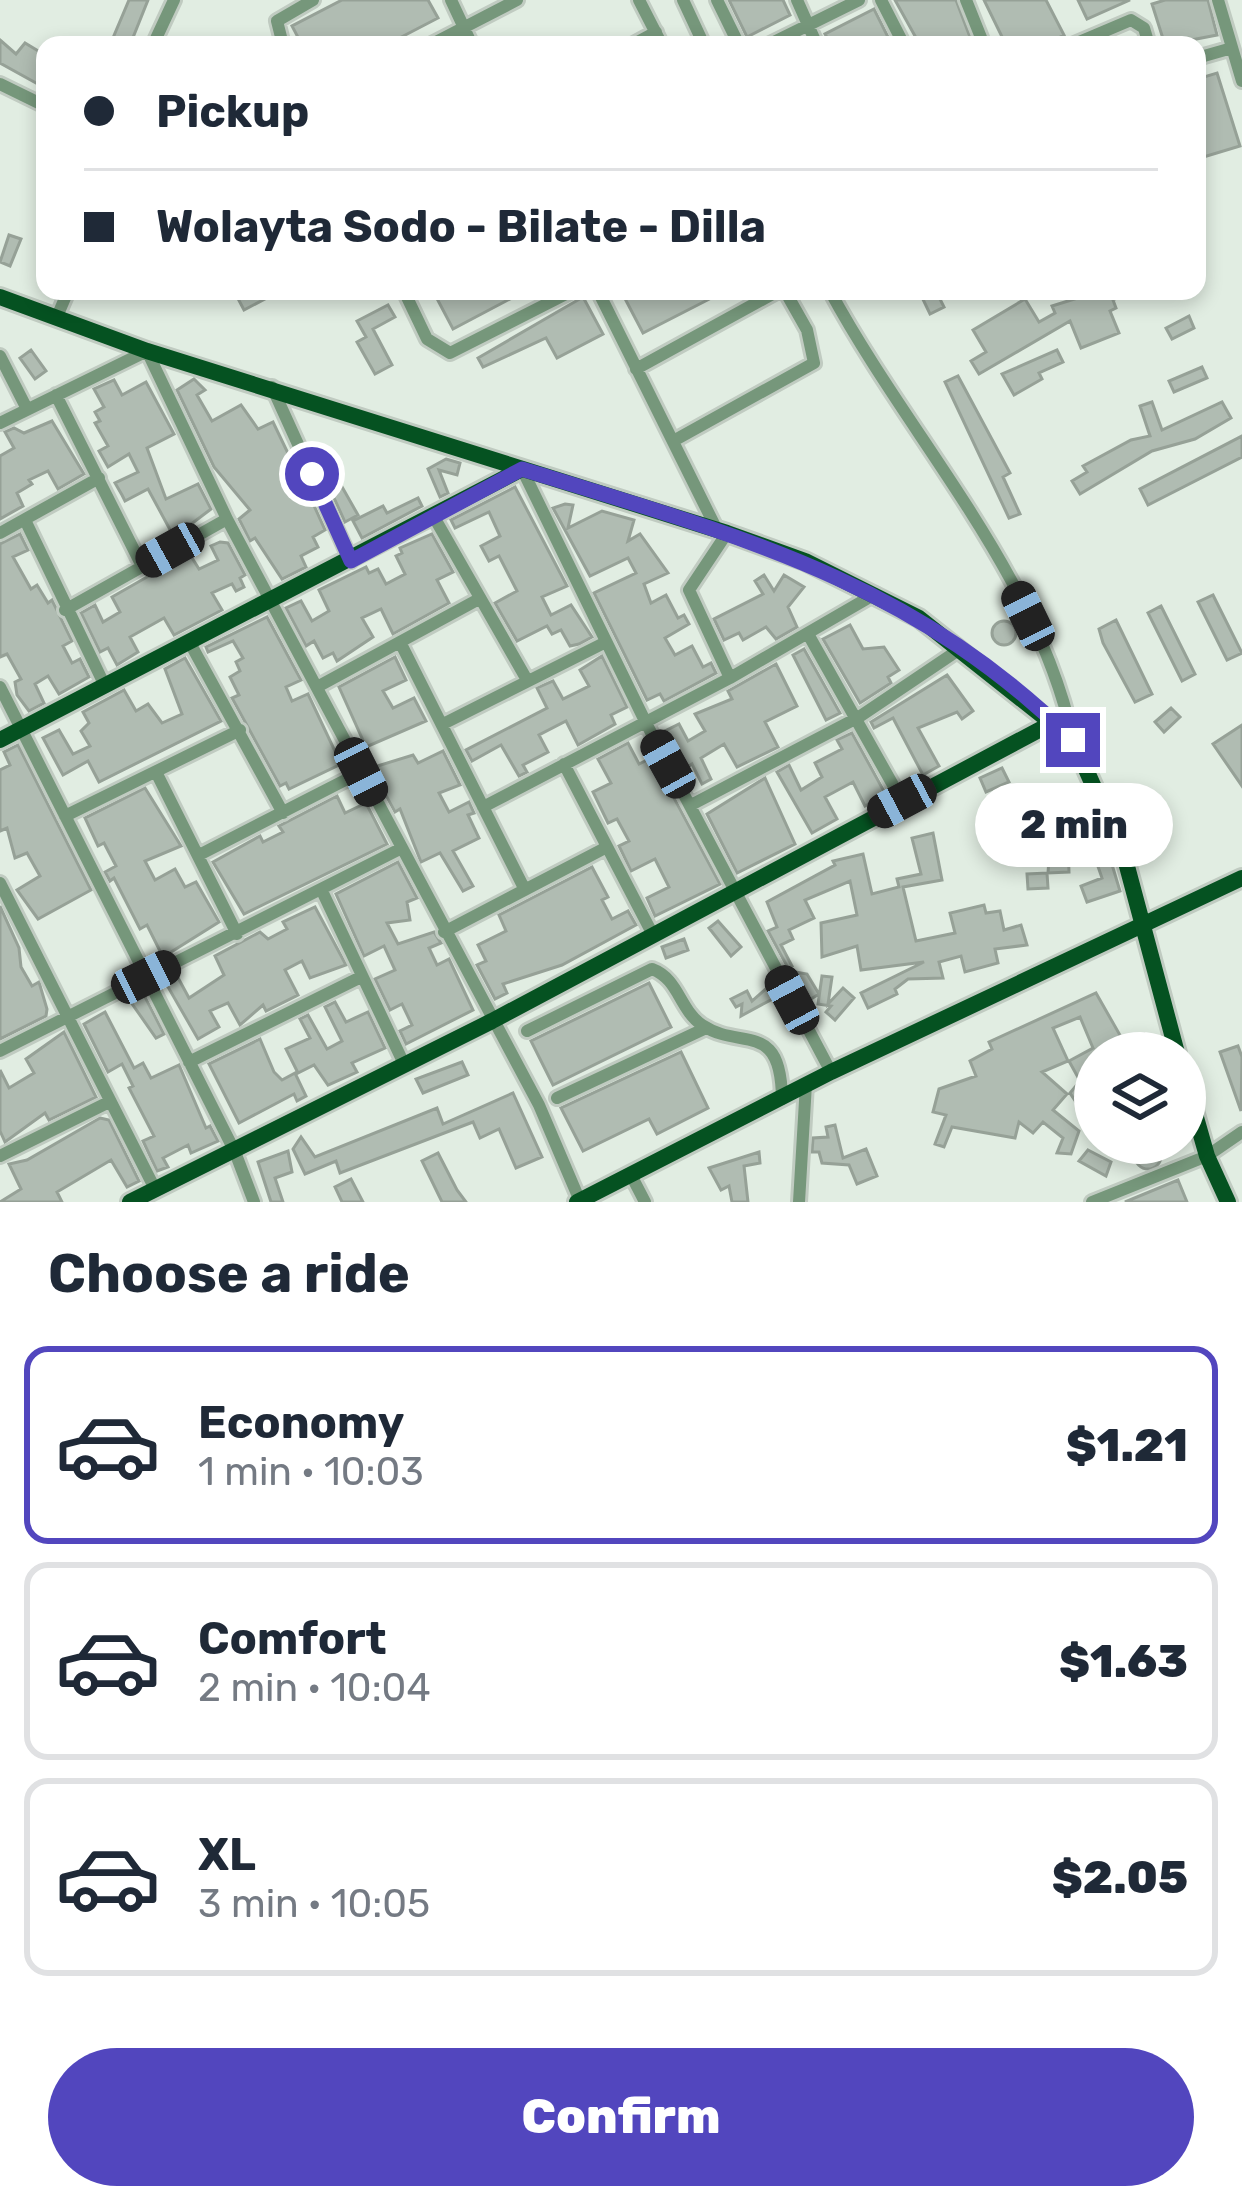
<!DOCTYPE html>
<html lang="en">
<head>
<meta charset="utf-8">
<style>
	:root { --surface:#fff; --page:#f2f2f3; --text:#1f2937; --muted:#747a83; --line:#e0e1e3; --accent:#5246be }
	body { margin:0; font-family:Rubik,sans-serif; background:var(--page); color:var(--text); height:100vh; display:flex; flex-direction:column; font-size:45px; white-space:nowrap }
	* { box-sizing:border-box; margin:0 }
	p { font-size:39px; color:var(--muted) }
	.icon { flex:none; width:66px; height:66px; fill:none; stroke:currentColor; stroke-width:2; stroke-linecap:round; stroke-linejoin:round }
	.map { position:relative; height:1202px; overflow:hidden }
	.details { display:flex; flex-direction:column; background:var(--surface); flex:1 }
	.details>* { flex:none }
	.hud { position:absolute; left:36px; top:36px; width:1170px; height:264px; border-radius:24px; box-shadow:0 6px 18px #0003; display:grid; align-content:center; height:264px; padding:0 48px; background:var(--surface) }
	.buttons { position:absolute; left:1074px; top:1032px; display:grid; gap:24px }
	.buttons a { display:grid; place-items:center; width:132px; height:132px; border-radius:50%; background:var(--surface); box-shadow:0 6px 18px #0003; font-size:60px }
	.end { position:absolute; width:54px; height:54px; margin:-27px; border:15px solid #5246be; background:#fff; box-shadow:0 0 0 6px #fff }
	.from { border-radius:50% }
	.bubble { position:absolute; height:84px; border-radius:42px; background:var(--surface); box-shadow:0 6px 18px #0003; font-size:39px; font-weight:800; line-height:84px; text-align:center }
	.car { position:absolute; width:36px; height:72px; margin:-36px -18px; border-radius:15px; box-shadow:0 0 9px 3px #0007; background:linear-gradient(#222 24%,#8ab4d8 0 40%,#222 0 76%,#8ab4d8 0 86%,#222 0) }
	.hud b { display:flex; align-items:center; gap:42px; height:114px; font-size:45px }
	.hud b+b { border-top:3px solid var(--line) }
	.hud i { width:30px; height:30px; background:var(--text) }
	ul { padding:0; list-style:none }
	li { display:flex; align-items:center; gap:36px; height:198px; margin:0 24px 18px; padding:0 24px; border:6px solid var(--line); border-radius:24px }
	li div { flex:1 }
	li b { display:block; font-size:45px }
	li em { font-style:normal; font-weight:800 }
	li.active { border-color:var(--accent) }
	li>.icon { width:108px; height:108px; stroke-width:1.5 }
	h2 { padding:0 48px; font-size:54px; line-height:144px }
	.cta { display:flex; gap:24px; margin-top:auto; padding:24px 48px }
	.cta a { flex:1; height:138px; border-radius:72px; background:var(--accent); color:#fff; font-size:48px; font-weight:800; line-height:138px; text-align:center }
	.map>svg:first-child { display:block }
	.building { fill:#b0bcb2; stroke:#96a197; stroke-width:3 }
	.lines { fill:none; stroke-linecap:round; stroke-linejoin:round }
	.minor-casing { stroke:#c0cbc1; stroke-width:18 }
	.major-casing { stroke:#c0cbc1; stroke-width:22 }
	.minor { stroke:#76977b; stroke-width:12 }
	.major { stroke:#055221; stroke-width:16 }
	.route { stroke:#5246be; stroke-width:15 }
</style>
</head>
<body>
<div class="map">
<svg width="1242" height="1202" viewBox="0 0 1242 1202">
	<rect width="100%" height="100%" fill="#e1ede2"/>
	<path class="building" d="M129 0H148L130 45H110Z
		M342 0H428L438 18 386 45H302L292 26Z
		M729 0H783L790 15 747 37Z
		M895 0H956L973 45H920Z
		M984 0H1046L1064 35 1044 45H1006Z
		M1078 0H1130L1087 19Z
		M1165 0H1208L1217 35 1165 45 1152 4Z
		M874 9 892 45H831L825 34Z
		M0 40 16 54 25 43 45 55V88L0 63Z
		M1217 73 1240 146 1197 159V79Z
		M9 235 21 239 10 266 0 262Z
		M234 291H280L244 310Z
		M433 291H525L453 329Z
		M621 291H725L643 333Z
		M919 291H936L944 307 930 314Z
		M1100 291H1131L1113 300 1116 308 1110 311 1119 333 1081 348 1070 321 979 374 971 361 986 352 973 330 1025 299 1039 322 1055 313 1052 306Z
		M583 297 603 334 557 358 546 338 483 367 478 358Z
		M388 305 395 317 373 329 392 365 375 374 357 342 366 337 357 321Z
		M1189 316 1194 328 1172 339 1166 328Z
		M31 350 46 371 35 379 20 358Z
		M1057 350 1063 362 1039 373 1042 379 1014 395 1002 374Z
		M1202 367 1207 378 1174 392 1169 381Z
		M958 376 1010 473 1003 477 1020 514 1009 518 945 382Z
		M194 379 205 390 197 395 212 421 241 405 258 429 273 422 297 472 293 474 302 492 307 490 325 530 313 537 318 547 301 556 306 567 282 579 255 538 250 541 239 519 250 510 214 467 177 390Z
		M114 380 122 395 146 382 174 434 147 448 166 499 198 484 211 509 174 537 148 489 125 501 122 495 115 483 138 472 129 454 108 467 99 451 108 446 95 423 100 421 95 412 104 407 94 389Z
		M1152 402 1162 430 1222 402 1231 418 1195 439 1152 451 1080 494 1072 481 1087 472 1083 466 1131 440 1150 436 1140 406Z
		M52 421 84 474 58 489 48 471 29 480 32 484 17 493 23 506 0 519V456L14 448 5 432 14 428 24 433Z
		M1242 436V457L1148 505 1140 489Z
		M446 459 460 463 457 475 439 470 448 493 440 497 428 469Z
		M333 471 358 515 345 522 324 476Z
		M515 487 567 586 542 597 551 615 571 605 592 637 579 644 570 646 561 630 552 634 547 626 517 641 495 603 517 591 499 556 489 561 481 546 500 536 489 512 455 528 451 520Z
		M418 498 422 506 362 538 353 521 383 506 387 513Z
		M565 504 573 505 568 528 602 511 634 520 628 541 640 534 668 573 644 584 651 603 666 595 678 618 684 615 689 624 665 638 675 655 692 646 703 667 711 663 716 673 664 701 660 694 647 700 594 593 636 573 628 558 590 576 553 508Z
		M20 534 28 550 13 557 31 589 37 585 48 603 52 600 72 641 63 646 72 663 80 659 89 677 59 694 48 676 35 684 44 703 29 711 17 695 15 682 21 679 7 654 0 657V544Z
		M432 534 453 572 437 580 449 603 393 634 381 609 362 618 373 637 337 661 333 653 323 658 314 641 306 646 286 608 301 601 312 621 329 611 319 590 366 567 369 573 378 569 386 584 405 574 396 556 402 553 400 548Z
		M220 542 228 543 245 575 240 578 244 587 236 591 232 584 212 593 222 610 174 635 164 618 130 637 138 652 117 665 108 648 100 652 81 613 95 605 103 622 120 612 112 597 189 553 199 569 218 560 211 546Z
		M764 575 774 591 784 575 804 587 788 607 797 627 776 639 766 627 743 640 739 633 724 640 714 619 763 594 755 581Z
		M1213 595 1242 653 1227 660 1198 602Z
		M1161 606 1195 674 1182 681 1148 613Z
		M267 617 301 680 286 687 292 701 308 694 341 764 289 789 286 783 280 786 232 698 239 695 230 677 240 671 236 662 243 658 233 641 208 652 206 647Z
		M1116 620 1152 694 1135 702 1103 643 1099 629Z
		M992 633a12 12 0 1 1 24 0a12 12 0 1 1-24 0Z
		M850 625 863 649 884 647 899 670 888 677 891 683 860 703 823 639Z
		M804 649 840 713 826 720 793 655Z
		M602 656 627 707 611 715 615 724 578 745 566 721 539 735 548 752 523 765 527 772 519 776 501 745 472 761 466 750 547 708 537 688 553 681 563 699 589 686 580 670Z
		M395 657 406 680 383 691 393 708 414 698 426 721 366 747 339 687Z
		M185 658 221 721 99 782 88 761 63 775 43 738 59 730 73 754 90 746 81 731 89 723 83 712 124 690 136 711 148 704 162 723 182 714 165 669Z
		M776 664 797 706 765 722 778 747 737 767 724 744 701 758 711 779 702 784 692 764 683 770 663 732 679 724 688 741 705 731 695 714 732 699 728 691Z
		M947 675 973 711 962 719 957 712 918 728 939 766 923 775 893 718 874 728 871 722Z
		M1171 708 1180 717 1164 732 1155 722Z
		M1242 725V786L1213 744Z
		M852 733 886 795 865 806 853 782 825 797 837 819 812 833 777 772 789 765 801 790 822 777 815 763 842 749 837 740Z
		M628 743 639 764 649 759 658 768 720 884 655 916 647 898 669 887 655 859 631 871 619 846 629 841 617 819 608 823 593 792 611 783 598 759Z
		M18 745 91 890 38 919 17 890 40 876 27 853 15 858 7 828 0 831V770L10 765 4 752Z
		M443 751 460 785 439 793 449 812 469 802 474 813 468 815 479 838 453 851 473 886 463 891 440 853 421 862 400 809 395 812 371 768 413 755 418 763Z
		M1002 768 1009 782 986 792 980 778Z
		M765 778 795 844 737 873 707 814Z
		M145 788 181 846 145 861 155 880 175 869 185 887 196 882 219 922 163 957 147 925 140 929 114 878 110 881 105 872 116 866 104 843 98 846 85 818Z
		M337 796 345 813 366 803 387 844 244 914 213 862 260 836 263 842 283 832 279 826Z
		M933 833 942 880 903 887 916 941 955 933 950 913 984 905 986 913 1000 911 1004 930 1021 925 1027 945 995 949 998 963 965 972 961 956 939 962 943 978 908 979 895 989 897 994 868 1008 861 993 924 962 861 970 857 946 822 957 821 923 857 915 850 881 805 900 814 918 789 930 793 939 781 945 792 966 788 968 768 931 777 927 767 902 835 865 833 861 863 854 872 894 899 887 897 879 921 874 912 838Z
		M1050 845 1068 846 1069 872 1048 873Z
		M1107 848 1120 891 1087 902 1081 886 1102 878 1093 852Z
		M398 862 417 898 407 902 410 920 387 923 398 944 434 932 441 943 429 948 437 965 449 959 473 1010 406 1044 400 1031 412 1025 402 1004 390 1010 375 979 395 970 384 946 364 956 336 894Z
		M592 867 608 897 602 900 612 919 628 911 636 925 562 965 503 984 507 993 495 999 477 965 486 961 478 945 506 931 499 915Z
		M1047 873 1048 888 1028 889 1027 874Z
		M0 906 19 948 21 967 32 986 39 982 47 1009 46 1016 0 1039Z
		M315 907 346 965 310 978 302 961 285 970 298 995 266 1011 263 1005 240 1025 228 1003 210 1011 219 1027 198 1039 164 980 176 974 189 998 224 975 215 956 260 932 268 939 287 929 283 922Z
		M718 921 741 947 731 956 709 928Z
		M684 939 688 950 666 958 662 947Z
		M790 971 807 974 819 994 806 1002Z
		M822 976 832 977 828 1004 843 988 854 998 835 1020 826 1012 831 1006 818 1004Z
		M649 983 671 1027 553 1085 531 1041Z
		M769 986 778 996 741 1016 742 1004 736 1007 731 999 747 991 752 1001Z
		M142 991 164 1034 156 1038 128 998Z
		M1096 993 1121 1037 1144 1034 1151 1053H1095V1106L1084 1114 1070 1093 1080 1081 1069 1061 1093 1048 1080 1017 1053 1028 1068 1061 1042 1072 1067 1094 1053 1110 1079 1131 1071 1154 1057 1153 1063 1138 1043 1122 1033 1133 1019 1122 1015 1138 952 1127 944 1147 935 1144 946 1115 933 1112 939 1089 976 1076 970 1061 992 1049 989 1042Z
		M335 1002 346 1022 368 1012 385 1048 352 1063 357 1072 328 1085 314 1065 298 1073 286 1049 310 1038 300 1019 308 1015 327 1049 342 1041 325 1007Z
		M105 1012 134 1068 143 1063 151 1078 179 1065 206 1128 210 1126 218 1141 191 1153 188 1145 163 1158 168 1167 157 1171 143 1141 154 1136 129 1088 133 1086 122 1064 108 1072 84 1024Z
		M64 1032 96 1097 49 1120 45 1113 5 1142 0 1131V1070L9 1088 34 1073 26 1059Z
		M260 1039 274 1072 282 1080 295 1073 306 1096 297 1101 294 1094 239 1123 209 1064Z
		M1238 1046 1242 1057 1241 1111 1220 1052Z
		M681 1052 708 1108 657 1134 649 1119 583 1151 561 1108Z
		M462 1062 468 1075 423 1093 416 1079Z
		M513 1093 542 1157 516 1168 499 1129 480 1138 473 1122 340 1173 336 1161 305 1174 293 1149 301 1137 315 1157 437 1108 443 1124Z
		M100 1118 109 1120 139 1181 127 1187 111 1160 57 1192 62 1202H0L21 1189 9 1164 27 1160Z
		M835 1125 843 1158 866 1149 877 1176 857 1184 849 1165 822 1163 819 1152H812L813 1138 828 1137 826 1127Z
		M1135 1156a13 13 0 1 1 26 0a13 13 0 1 1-26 0Z
		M1088 1150 1111 1162 1106 1176 1079 1161Z
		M288 1151 292 1172 275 1178 283 1202H271L258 1162Z
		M759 1152 760 1163 744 1166 748 1202H732L729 1186 721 1190 709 1168Z
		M438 1153 457 1190 466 1202H442L422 1161Z
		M351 1179 363 1202H342L335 1187Z
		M1178 1180 1187 1202H1125Z"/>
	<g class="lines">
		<g class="minor-casing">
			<path id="minor" d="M451 0 472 45
				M639 0 662 45
				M683 0 704 45
				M717 0 739 45
				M797 0 817 45
				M881 0 904 45
				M966 0 984 45
				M1218 0 1242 81
				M153 45 174 0
				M283 45 277 21 313 0
				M430 45 517 0
				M632 45 656 32
				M768 45 859 0
				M1072 45 1131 20 1144 28 1149 45
				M1197 58 1232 48
				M0 84 45 106
				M404 291 427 339 450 353 572 291
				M598 291 717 530
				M830 291C910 439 1037 572 1073 739
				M56 319 68 291
				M0 356 27 409
				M636 369 778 291
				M272 387 351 561
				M56 395 142 566
				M0 423 147 351 227 519 539 1105 580 1201
				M675 440 814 363 807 330 785 291
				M522 469 646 723 831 1072
				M434 517 527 680
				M25 520 105 686
				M0 533 99 478
				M727 533 689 590 730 678
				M65 610 227 519
				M808 634 902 801
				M400 642 525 890
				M190 643 283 813
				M0 687 235 1152 254 1202
				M317 687 479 599
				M443 724 606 642
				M564 764 652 933
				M156 772 237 934
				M691 805 859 717 960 649
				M483 807 730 678 875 594
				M65 816 240 730
				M199 855 361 772
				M0 883 155 1189
				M322 891 405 1066
				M444 932 607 847
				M527 1031 652 969C679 979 679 1009 702 1025 741 1051 781 1019 782 1099
				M0 1051 400 849
				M189 1062 361 977
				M557 1098 706 1028
				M0 1156 109 1102
				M631 1175 645 1202
				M799 1202 806 1084
				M1092 1202 1207 1156 1242 1132"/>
		</g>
		<g class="major-casing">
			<path id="major" d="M0 297 147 351 727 533 805 561 919 618 1073 740 1124 855 1177 1053
				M0 740 522 469
				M1185 1079 1207 1156 1228 1202
				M130 1202 492 1021 1054 722
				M577 1202 831 1072 1242 878"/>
		</g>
		<use href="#minor" class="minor"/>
		<use href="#major" class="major"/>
	</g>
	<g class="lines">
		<path class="route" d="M312 474 351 561 522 469C735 535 908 578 1073 740"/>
	</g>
</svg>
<div class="buttons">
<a><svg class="icon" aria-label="layers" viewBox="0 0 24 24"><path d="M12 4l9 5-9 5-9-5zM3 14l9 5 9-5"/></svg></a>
</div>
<i class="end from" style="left:312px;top:474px"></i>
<i class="end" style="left:1073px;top:740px"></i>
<div class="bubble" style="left:975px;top:783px;width:198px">2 min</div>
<i class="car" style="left:170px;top:550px;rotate:241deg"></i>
<i class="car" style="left:1028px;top:616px;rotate:334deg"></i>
<i class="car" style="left:668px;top:764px;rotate:331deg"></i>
<i class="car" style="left:361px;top:772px;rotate:153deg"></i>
<i class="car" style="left:902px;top:801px;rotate:242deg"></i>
<i class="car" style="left:146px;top:977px;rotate:64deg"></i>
<i class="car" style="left:792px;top:1000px;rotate:332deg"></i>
<div class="hud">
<b><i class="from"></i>Pickup</b>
<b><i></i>Wolayta Sodo - Bilate - Dilla</b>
</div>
</div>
<section class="details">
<h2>Choose a ride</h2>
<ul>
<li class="active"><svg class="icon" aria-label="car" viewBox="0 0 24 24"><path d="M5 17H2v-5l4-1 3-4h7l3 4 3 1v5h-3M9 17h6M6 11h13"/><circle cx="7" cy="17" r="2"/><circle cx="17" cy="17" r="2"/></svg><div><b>Economy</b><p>1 min · 10:03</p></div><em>$1.21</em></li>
<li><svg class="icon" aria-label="car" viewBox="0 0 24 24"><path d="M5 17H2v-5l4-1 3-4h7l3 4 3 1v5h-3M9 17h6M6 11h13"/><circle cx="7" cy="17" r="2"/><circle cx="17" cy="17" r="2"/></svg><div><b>Comfort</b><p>2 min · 10:04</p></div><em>$1.63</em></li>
<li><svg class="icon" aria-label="car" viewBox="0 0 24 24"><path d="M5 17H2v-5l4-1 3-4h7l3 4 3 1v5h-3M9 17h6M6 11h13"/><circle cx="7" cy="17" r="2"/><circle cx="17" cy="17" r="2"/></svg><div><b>XL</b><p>3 min · 10:05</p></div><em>$2.05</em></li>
</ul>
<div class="cta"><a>Confirm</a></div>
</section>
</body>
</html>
